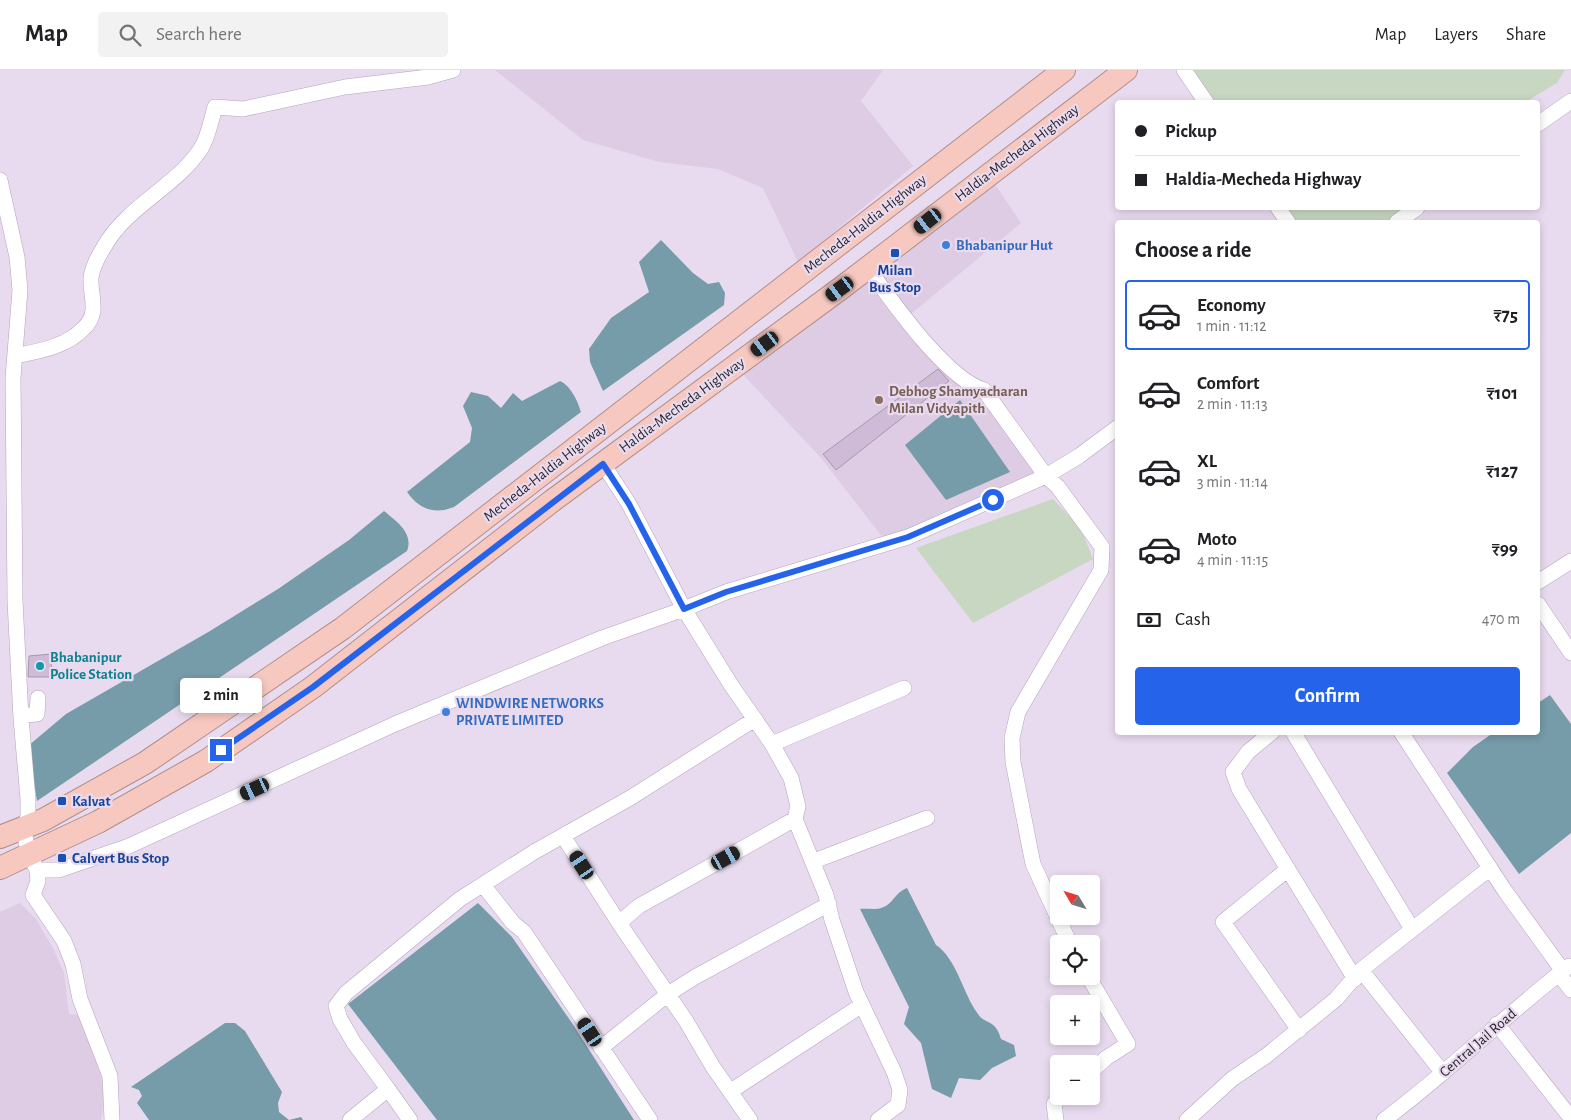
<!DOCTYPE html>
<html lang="en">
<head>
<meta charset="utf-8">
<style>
	:root { --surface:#fff; --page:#f2f2f2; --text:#202124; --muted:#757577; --line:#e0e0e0; --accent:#2563eb }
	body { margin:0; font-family:"Alegreya Sans",sans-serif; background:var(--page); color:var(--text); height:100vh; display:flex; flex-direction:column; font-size:19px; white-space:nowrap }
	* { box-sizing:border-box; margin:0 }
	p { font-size:16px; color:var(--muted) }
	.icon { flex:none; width:28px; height:28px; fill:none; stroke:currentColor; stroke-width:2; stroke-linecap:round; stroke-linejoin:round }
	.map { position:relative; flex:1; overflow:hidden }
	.drawer { position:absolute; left:1115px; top:150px; width:425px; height:515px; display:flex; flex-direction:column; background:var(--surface); border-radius:5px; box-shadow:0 2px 8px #0003 }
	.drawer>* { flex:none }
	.guide { position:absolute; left:1115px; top:30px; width:425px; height:110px; border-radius:5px; box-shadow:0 2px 8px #0003; display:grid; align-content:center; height:110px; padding:0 20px; background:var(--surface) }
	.needle { width:32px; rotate:308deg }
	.buttons { position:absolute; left:1050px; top:805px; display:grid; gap:10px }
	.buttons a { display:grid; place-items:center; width:50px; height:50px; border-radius:5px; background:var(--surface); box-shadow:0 2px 8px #0003; font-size:25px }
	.end { position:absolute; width:22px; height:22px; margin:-11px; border:6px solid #2563eb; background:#fff; box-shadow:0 0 0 2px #fff }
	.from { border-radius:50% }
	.bubble { position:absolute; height:35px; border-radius:5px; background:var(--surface); box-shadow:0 2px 8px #0003; font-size:16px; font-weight:600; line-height:35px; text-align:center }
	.car { position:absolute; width:15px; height:30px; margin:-15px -8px; border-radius:6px; box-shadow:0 0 4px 1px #0007; background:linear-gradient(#222 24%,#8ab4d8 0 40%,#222 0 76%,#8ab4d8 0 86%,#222 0) }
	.guide b { display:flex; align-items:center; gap:18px; height:48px; font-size:19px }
	.guide b+b { border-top:1px solid var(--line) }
	.guide i { width:12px; height:12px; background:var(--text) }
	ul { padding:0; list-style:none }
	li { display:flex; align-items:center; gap:15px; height:70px; margin:0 10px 8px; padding:0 10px; border:2px solid transparent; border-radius:5px }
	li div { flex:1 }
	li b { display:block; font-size:19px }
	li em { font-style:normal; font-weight:600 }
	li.selected { border-color:var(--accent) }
	li>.icon { width:45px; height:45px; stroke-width:1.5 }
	h2 { padding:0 20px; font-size:22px; line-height:60px }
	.pay { display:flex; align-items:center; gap:12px; height:55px; padding:0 20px; font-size:19px }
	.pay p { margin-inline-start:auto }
	.action { display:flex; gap:10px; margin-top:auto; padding:10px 20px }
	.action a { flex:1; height:58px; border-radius:5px; background:var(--accent); color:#fff; font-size:20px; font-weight:600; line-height:58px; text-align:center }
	header { display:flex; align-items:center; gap:30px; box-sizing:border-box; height:70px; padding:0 25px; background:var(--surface); border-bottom:1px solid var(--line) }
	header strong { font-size:24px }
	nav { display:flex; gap:28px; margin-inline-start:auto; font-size:18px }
	.search { width:350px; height:45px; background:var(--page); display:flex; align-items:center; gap:12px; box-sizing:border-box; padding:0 18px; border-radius:5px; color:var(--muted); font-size:19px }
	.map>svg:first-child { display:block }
	.built { fill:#decbe4 }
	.green { fill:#c7d7c1 }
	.water { fill:#769ba9 }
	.building { fill:#cfbbd7; stroke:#a699ac }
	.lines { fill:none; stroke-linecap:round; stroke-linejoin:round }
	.minor-casing { stroke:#b3a5b8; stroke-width:16 }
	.highway-casing { stroke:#b08f8c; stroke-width:24 }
	.minor { stroke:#fff; stroke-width:15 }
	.highway { stroke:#f7c8bf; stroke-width:22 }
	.route { stroke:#2563eb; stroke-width:6 }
	.shop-dot { fill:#3f7fe0; stroke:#e9dbef; stroke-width:2 }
	.transit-dot { fill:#1a4fb4; stroke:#e9dbef; stroke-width:2 }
	.education-dot { fill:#8d6e63; stroke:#e9dbef; stroke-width:2 }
	.culture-dot { fill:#0f9aa8; stroke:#e9dbef; stroke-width:2 }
	.labels { text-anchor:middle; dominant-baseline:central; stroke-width:4.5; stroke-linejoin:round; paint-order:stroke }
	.street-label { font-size:15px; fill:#2b262d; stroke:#e9dbef }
	.shop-label { font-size:15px; font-weight:bold; fill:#366cbe; stroke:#e9dbef; text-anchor:start }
	.transit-label { font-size:15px; font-weight:bold; fill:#164399; stroke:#e9dbef; text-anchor:start }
	.education-label { font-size:15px; font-weight:bold; fill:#785e54; stroke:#e9dbef; text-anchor:start }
	.culture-label { font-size:15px; font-weight:bold; fill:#0d838f; stroke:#e9dbef; text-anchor:start }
</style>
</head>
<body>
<header>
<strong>Map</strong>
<div class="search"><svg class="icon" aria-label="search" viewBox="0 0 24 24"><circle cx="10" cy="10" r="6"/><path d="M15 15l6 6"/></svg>Search here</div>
<nav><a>Map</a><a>Layers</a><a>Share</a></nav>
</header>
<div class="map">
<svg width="1571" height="1050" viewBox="0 0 1571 1050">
	<rect width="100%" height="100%" fill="#e9dbef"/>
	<path class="built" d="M495 0H883L861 31 913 96 798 192 763 118 718 99 659 92 583 70Z
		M989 105 1021 153 906 248 971 316 1046 406 887 473 821 388 735 296Z
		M20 833 36 849 54 880 64 903 69 944 79 945 100 1002 104 1025 101 1050H0V842Z"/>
	<path class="green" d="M1184 0H1565L1557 13 1525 32H1206Z
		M1278 138H1417L1397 152H1288Z
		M1053 429 1081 459 1093 489 973 553 916 478Z"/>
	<path class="water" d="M661 170 693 203 708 214 719 212 725 223 724 235 603 321 590 292 589 279 611 248 649 222 639 192Z
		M560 311C570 315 578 331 581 342L454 437C434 445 419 439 407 422L470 372 472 358 463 336 471 322 488 326 501 338 513 323 522 331Z
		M960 330 1010 402 946 430 905 375Z
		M384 441C396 451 414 463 407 481L37 731 28 676 66 644 210 561 278 519 349 470Z
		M1550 625 1571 654V763L1519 804 1447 703 1473 677 1493 663 1538 662V633Z
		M907 818 936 875C957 889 963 924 978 944 985 955 995 948 1001 969L1014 975 1016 986 992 998 980 1010 959 1008 951 1028 932 1019 921 973 904 954 909 937 860 839C866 838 875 840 881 838 893 835 894 823 907 818Z
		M478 833 512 867 572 953 634 1050H437L348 934Z
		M225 953H235L245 961 282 1022 278 1033 279 1042 289 1050 301 1047 303 1050H149L137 1033 142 1026 139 1020 131 1017Z"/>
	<path class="building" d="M938 299 949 311 836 400 823 384Z
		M51 584 52 607H28L29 586Z"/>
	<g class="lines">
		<g class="minor-casing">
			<path id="minor" d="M1184 0 1206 32
				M1538 54 1571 31
				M0 110 17 187 20 220 13 308 15 531 21 648
				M1278 138 1288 152
				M1397 152 1417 138
				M867 197C892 231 945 308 984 320L1046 406 1058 417 1102 477 1101 500 1018 642 1012 668 1013 692 1033 794 1070 874
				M15 286C39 281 66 277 84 258 100 242 90 227 91 208 92 198 99 185 104 177 127 136 174 118 200 80 208 69 211 50 215 37L243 39 345 17 428 7 453 0
				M603 394 629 434 684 539 726 522 908 467 1046 406 1079 386 1118 357
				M1538 512 1571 491
				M1538 534 1571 583
				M38 628 37 644 24 645 21 648 28 729V747L23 758 29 784 37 800H59L129 776 395 654 602 568 684 539 731 615 772 674 791 708 798 736 795 749 826 825 832 850 856 922 894 1002 900 1020 898 1035 878 1050
				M1272 662 1248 682 1233 702 1239 719 1355 909
				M1293 662 1412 859
				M1401 662 1505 821 1563 901
				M772 674 904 618
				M563 766 619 853
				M814 791 927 748
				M1288 799 1223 852 1299 960
				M37 800 38 811 33 825 64 871 73 894 80 929 110 1006 112 1050
				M483 815 513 853 524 862 650 1050
				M1361 900 1443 1003
				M1559 904 1571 920
				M1088 906 1128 974 1106 988 1091 1002
				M1497 954 1571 1048
				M601 978 668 924 695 907 829 834
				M388 1019 410 1050
				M731 1021 862 935
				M350 1050 388 1019 354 973 340 949 336 936 346 923 460 829 534 782 630 728 755 649
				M750 1050 713 997 686 951 619 853 639 836 795 749
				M1056 1050 1054 1034 1061 1026
				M1187 1050 1232 1009 1266 986 1336 929 1361 900 1490 798
				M1384 1050C1449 1002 1505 945 1569 896"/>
		</g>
		<g class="highway-casing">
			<path id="highway" d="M0 767 43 750 145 693 343 558 1064 0
				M0 798 98 752 206 691 313 617 552 431 840 219 1126 0"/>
		</g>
		<use href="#minor" class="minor"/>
		<use href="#highway" class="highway"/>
	</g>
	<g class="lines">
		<path class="route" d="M221 680 313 617 603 394 629 434 684 539 726 522 908 467 993 430"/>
	</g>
	<g class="shop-dot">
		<circle cx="946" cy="175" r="5"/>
		<circle cx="446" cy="642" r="5"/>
	</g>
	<g class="transit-dot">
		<rect x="890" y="178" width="10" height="10" rx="2.5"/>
		<rect x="57" y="726" width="10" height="10" rx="2.5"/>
		<rect x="57" y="783" width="10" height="10" rx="2.5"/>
	</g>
	<circle class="education-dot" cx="879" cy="330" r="5"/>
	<circle class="culture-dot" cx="40" cy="596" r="5"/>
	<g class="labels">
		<g class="street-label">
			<text transform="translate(1017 83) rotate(-37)">Haldia-Mecheda Highway</text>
			<text transform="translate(865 154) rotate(-38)">Mecheda-Haldia Highway</text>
			<text transform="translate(682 335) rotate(-36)">Haldia-Mecheda Highway</text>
			<text transform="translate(545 402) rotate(-38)">Mecheda-Haldia Highway</text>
			<text transform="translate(1478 973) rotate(-41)">Central Jail Road</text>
		</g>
		<g class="shop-label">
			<text x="956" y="175">Bhabanipur Hut</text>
			<text x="456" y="633">WINDWIRE NETWORKS<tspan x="456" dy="17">PRIVATE LIMITED</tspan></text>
		</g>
		<g class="transit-label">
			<text x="895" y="200" text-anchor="middle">Milan<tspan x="895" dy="17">Bus Stop</tspan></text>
			<text x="72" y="731">Kalvat</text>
			<text x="72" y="788">Calvert Bus Stop</text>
		</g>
		<g class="education-label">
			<text x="889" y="321">Debhog Shamyacharan<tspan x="889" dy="17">Milan Vidyapith</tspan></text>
		</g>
		<g class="culture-label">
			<text x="50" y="587">Bhabanipur<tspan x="50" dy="17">Police Station</tspan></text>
		</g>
	</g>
</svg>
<div class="buttons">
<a><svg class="needle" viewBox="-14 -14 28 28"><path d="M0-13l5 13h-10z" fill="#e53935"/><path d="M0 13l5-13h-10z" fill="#757577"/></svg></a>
<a><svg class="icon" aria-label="locate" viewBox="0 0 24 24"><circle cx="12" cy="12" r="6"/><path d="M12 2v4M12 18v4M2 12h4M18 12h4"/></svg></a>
<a>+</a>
<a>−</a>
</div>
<i class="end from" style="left:993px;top:430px"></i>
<i class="end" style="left:221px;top:680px"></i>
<div class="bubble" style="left:180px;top:608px;width:82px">2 min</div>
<i class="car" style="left:928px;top:151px;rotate:232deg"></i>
<i class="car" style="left:840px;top:219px;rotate:234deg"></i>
<i class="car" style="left:765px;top:274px;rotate:234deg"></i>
<i class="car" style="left:255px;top:719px;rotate:245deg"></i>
<i class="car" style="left:726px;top:788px;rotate:61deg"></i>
<i class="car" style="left:582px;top:795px;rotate:327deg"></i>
<i class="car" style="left:590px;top:962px;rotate:327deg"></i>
<div class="guide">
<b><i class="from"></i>Pickup</b>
<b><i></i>Haldia-Mecheda Highway</b>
</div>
<section class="drawer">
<h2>Choose a ride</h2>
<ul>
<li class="selected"><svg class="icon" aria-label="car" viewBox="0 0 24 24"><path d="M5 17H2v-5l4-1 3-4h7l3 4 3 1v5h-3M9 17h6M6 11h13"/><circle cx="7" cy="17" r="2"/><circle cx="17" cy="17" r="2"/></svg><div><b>Economy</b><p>1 min · 11:12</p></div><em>₹75</em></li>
<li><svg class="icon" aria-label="car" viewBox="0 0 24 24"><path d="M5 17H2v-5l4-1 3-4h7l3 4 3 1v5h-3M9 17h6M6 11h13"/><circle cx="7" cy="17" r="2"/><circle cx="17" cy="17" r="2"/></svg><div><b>Comfort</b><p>2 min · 11:13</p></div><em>₹101</em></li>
<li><svg class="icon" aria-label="car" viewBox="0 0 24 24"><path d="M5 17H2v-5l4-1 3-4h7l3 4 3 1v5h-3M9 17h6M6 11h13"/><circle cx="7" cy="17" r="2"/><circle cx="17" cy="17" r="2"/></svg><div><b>XL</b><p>3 min · 11:14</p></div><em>₹127</em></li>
<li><svg class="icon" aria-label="car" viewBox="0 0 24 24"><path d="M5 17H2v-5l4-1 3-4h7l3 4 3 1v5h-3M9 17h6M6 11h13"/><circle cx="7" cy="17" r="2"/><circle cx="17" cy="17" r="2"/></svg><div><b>Moto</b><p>4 min · 11:15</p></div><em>₹99</em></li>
</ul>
<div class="pay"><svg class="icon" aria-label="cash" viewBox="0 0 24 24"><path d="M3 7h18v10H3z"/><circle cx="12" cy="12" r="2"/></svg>Cash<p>470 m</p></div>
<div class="action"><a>Confirm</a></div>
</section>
</div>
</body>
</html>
